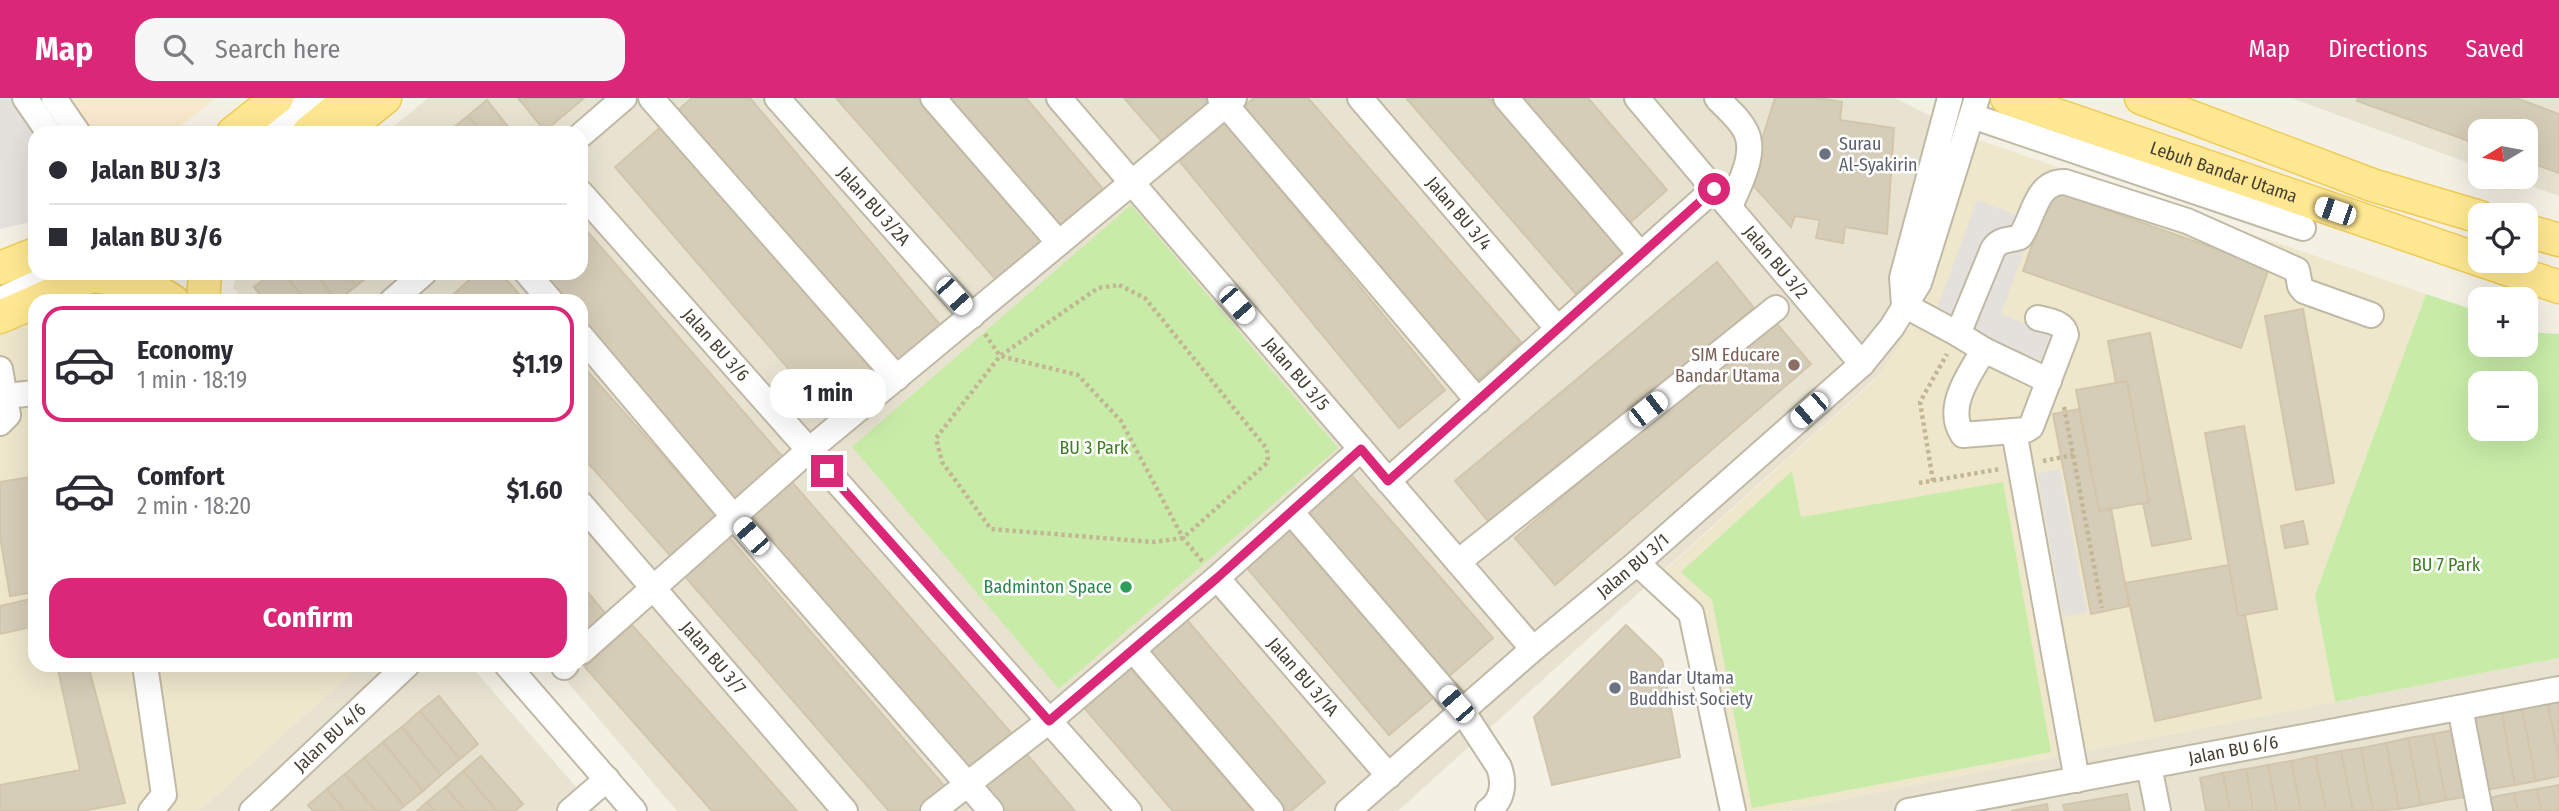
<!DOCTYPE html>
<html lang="en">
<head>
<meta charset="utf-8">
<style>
	:root { --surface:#fff; --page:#f7f7f7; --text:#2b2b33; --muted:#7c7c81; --line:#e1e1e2; --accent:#db2777 }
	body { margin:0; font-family:"Fira Sans Condensed",sans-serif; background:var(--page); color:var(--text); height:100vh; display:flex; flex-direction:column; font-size:26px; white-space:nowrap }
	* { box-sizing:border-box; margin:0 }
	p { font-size:23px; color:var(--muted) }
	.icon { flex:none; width:38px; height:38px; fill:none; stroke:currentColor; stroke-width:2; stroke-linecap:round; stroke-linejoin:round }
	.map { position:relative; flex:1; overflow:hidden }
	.side { position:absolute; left:28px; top:196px; width:560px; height:378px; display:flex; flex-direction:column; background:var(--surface); border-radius:21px; box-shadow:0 7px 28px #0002 }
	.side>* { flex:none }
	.guide { position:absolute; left:28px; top:28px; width:560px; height:154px; border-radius:21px; box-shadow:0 7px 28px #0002; display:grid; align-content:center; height:154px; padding:0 21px; background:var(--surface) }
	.needle { width:46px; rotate:260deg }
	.tools { position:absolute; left:2468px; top:21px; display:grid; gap:14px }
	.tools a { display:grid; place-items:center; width:70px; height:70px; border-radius:14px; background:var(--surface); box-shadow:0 7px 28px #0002; font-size:35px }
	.end { position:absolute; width:32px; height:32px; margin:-16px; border:9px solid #db2777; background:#fff; box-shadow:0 0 0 4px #fff }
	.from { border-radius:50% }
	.bubble { position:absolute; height:49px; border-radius:21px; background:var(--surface); box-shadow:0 7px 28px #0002; font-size:23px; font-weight:700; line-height:49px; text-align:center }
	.car { position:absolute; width:21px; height:42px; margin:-21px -10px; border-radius:9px; box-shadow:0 0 5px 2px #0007; background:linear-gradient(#fff 24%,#345 0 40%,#fff 0 76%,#345 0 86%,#fff 0) }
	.guide b { display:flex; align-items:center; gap:24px; height:66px; font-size:26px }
	.guide b+b { border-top:2px solid var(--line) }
	.guide i { width:18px; height:18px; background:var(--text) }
	ul { padding:12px 0 0; list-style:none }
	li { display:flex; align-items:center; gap:21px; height:116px; margin:0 14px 10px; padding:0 7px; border:4px solid transparent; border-radius:21px }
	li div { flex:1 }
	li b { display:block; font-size:26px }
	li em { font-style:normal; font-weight:700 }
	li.on { border-color:var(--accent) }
	li>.icon { width:63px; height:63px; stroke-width:1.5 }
	.cta { display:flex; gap:14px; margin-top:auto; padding:14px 21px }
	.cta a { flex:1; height:80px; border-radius:21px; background:var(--accent); color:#fff; font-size:28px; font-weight:700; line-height:80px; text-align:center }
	header { display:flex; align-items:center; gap:42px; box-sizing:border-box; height:98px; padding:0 35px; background:var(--accent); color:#fff }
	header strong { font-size:33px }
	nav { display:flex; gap:38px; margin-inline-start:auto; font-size:24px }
	.search { width:490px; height:63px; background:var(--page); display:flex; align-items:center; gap:18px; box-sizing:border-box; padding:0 24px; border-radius:21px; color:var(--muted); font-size:26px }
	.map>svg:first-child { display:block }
	.residential { fill:#e8e3d1 }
	.commercial { fill:#f8e9cc }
	.education { fill:#eee7cc }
	.green { fill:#c8eca8; fill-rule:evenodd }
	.parking { fill:#e4e1dd }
	.building { fill:#d6cdb8; stroke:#d2c5ab; stroke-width:2 }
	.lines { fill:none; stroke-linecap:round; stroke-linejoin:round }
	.minor-casing { stroke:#c0b9a5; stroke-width:28 }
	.major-casing { stroke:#efcc57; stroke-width:35 }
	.path { stroke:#c3b695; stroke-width:4.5; stroke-dasharray:3.5 3.5; stroke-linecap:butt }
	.minor { stroke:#fff; stroke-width:24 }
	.major { stroke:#ffe891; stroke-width:32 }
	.route { stroke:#db2777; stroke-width:9 }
	.worship-dot { fill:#6b7280; stroke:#fff; stroke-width:2.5 }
	.education-dot { fill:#8d6e63; stroke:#fff; stroke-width:2.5 }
	.leisure-dot { fill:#2e9e5b; stroke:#fff; stroke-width:2.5 }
	.labels { text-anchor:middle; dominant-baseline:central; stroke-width:5; stroke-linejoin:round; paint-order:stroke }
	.worship-label { font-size:18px; fill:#5b616d; stroke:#fff; text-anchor:start }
	.street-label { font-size:18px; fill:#464033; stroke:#fff }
	.education-label { font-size:18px; fill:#785e54; stroke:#fff; text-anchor:end }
	.park-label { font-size:18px; fill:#3d7d21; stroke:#fff }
	.leisure-label { font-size:18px; fill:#27864d; stroke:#fff; text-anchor:end }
</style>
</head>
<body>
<header>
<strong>Map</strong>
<div class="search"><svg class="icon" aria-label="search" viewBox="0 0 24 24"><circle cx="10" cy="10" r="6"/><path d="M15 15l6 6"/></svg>Search here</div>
<nav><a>Map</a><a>Directions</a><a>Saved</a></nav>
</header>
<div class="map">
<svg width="2559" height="713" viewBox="0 0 2559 713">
	<rect width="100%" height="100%" fill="#f4f0e4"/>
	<path class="residential" d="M428 0H1895L1976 41 1928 193 1888 269 1398 713H677L553 567H581V203H244L233 190 237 175H581V35H386Z
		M2291 0H2559V98L2505 79H2525V33H2480V69Z
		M2559 560V713H1782L2335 604Z
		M360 567H470L597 713H199Z"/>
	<path class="commercial" d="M0 0H216L171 35H35V123L0 131Z"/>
	<path class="education" d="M1976 41 2426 196 2315 497 2335 604 1782 713H1742L1700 512 1662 475 1876 281 1902 242Z
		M35 210V567H360L199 713H0V224Z"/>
	<path class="green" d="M1131 107 1338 350 1059 591 852 349Z
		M2426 196 2480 214V247H2525V230L2541 235 2559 236V560L2335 604 2315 497ZM2480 285H2525V331H2480Z
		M1792 373 1801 419 2003 384 2051 654 1752 710 1712 502 1681 474Z"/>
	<path class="parking" d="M0 0H24L35 35V123L0 131Z
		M1977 102 2035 124 2001 216 2060 239 2049 269 1932 224Z
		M2060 371 2087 514 2063 519 2037 375Z"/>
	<path class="building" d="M518 0H584L545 33Z
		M692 0H750L941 228 893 269 678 12Z
		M836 0H921L1046 142 998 184Z
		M943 0H1026L1103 91 1055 132Z
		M1124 0H1205L1211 7 1165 47Z
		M1254 0H1308L1521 244 1475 285 1238 14Z
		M1406 0H1489L1623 155 1576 196Z
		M1512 0H1588L1667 92 1624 130Z
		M1775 0H1819L1842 4 1840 22 1894 30 1887 136 1845 129 1843 145 1816 140 1820 122 1795 118 1791 129 1749 83Z
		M2358 0H2516L2559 16V75L2525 63V33H2480V47L2357 3Z
		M487 2 513 35H482L468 18Z
		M468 18 482 35H451L449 33Z
		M1222 21 1445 292 1399 330 1176 59Z
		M662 28 882 284 835 325 615 69Z
		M2051 92 2269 170 2241 250 2023 173Z
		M581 126 787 364 734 411 581 234V203H554L530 175H581Z
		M1717 164 1754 210 1493 429 1455 383Z
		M272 175H284L306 203H265L254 189Z
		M284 175H315L337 203H306Z
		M315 175H346L356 188 337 203Z
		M346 175H372L356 188Z
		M477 175H501L525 203H446Z
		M2303 211 2334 385 2296 392 2265 218Z
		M1771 219 1811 266 1555 487 1515 440Z
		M2150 235 2191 441 2152 448 2143 405 2149 404 2127 283 2116 285 2108 243Z
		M581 266 720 422 675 463 581 357Z
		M2127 283 2149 404 2099 413 2076 292Z
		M2079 311 2099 413 2111 410 2129 508 2091 516 2053 316Z
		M2244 328 2277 511 2238 518 2205 335Z
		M1347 372 1493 540 1447 580 1301 413Z
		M31 379 35 402V494L10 498 0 438V384Z
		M791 383 1012 636 965 678 744 425Z
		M2303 423 2308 446 2285 450 2281 428Z
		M1286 426 1433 600 1389 637 1242 464Z
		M726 436 947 691 922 713H889L682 475Z
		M2229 467 2238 518 2245 517 2261 600 2155 623 2125 485Z
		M581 486 595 503 581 515Z
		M35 500V528L0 536V508Z
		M595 503 610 521 581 546V515Z
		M1182 516 1325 684 1291 713H1275L1139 553Z
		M632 527 797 713H712L585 569Z
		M1626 527 1662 562 1680 659 1552 687 1534 619Z
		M1126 565 1253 713H1173L1080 605Z
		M57 567H88L125 705 82 713H0V687L80 672Z
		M439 598 478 646 460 661 420 613Z
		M2559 599V662L2547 602Z
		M2547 602 2559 662V678L2536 683 2521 606Z
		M2521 606 2536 683 2515 687 2501 610Z
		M2501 610 2515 687 2485 692 2470 616Z
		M420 613 460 661 441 677 402 629Z
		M402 629 441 677 423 693 383 644Z
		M2458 631 2471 698 2446 702 2433 636Z
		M2433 636 2446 702 2421 707 2408 640Z
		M2408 640 2421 707 2399 711 2386 645Z
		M383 644 423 693 404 708 364 660Z
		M2386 645 2399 711 2373 713 2361 650Z
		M2361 650 2373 713H2353L2341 653Z
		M2341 653 2353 713H2326L2315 658Z
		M1025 654 1075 713H995L978 694Z
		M481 658 523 706 515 713H497L463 673Z
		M2315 658 2326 713H2301L2291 663Z
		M364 660 404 708 398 713H376L345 676Z
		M2291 663 2301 713H2277L2268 667Z
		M2268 667 2277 713H2253L2246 671Z
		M2246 671 2253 713H2230L2223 675Z
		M463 673 497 713H466L445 689Z
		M2223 675 2230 713H2206L2200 680Z
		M345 676 376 713H345L327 691Z
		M2559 687V713H2541L2537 691Z
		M445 689 466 713H435L427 704Z
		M327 691 345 713H313L308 707Z
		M2537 691 2541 713H2518L2514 695Z
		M2514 695 2518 713H2489L2487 700Z
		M2127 696 2130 713H2065L2063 707Z
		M427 704 435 713H417Z
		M2047 706 2048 713H2011Z"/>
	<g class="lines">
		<g class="minor-casing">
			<g id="minor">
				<path d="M25 0 49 35"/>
				<path d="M54 0 78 35"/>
				<path d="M651 0 897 280"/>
				<path id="s1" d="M777 0 972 218"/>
				<path d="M933 0 1059 145"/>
				<path id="s2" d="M1059 0 1533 551"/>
				<path d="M1220 0 1478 303"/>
				<path id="s3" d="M1360 0 1558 231"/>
				<path d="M1506 0 1641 157"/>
				<path id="s4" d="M1637 0 1862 266"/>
				<path d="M1717 0C1727 11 1740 21 1746 34 1757 57 1738 88 1730 109"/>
				<path d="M1972 18 2303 130"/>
				<path d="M272 35 313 0"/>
				<path d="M581 37 624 0"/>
				<path id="s5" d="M581 95 1129 713"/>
				<path d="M527 175 551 203"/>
				<path d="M0 202 56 175"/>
				<path d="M392 203 424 175"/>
				<path d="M1904 207 1902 180 1950 0"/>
				<path d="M1904 207 1958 236"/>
				<path d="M2038 220C2049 223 2064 224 2066 237L2031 329 2026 332 1963 337C1944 310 1970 275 1984 252L1958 236 1993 151C2000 140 2009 143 2020 139 2034 120 2035 83 2065 84L2187 123 2297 172 2300 188 2304 193 2371 217"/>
				<path d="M581 238 733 418 991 713"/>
				<path d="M1984 252 2049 283"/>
				<path d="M0 271 8 317 0 325"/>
				<path d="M6 298 35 295"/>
				<path d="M2014 333 2077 682"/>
				<path d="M1388 383 1714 91"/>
				<path id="s6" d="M581 406 845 713"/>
				<path d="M1291 414 1463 614 1499 669C1505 686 1503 702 1488 713"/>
				<path d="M1458 464 1776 210"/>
				<path d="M1637 465 1691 515 1733 713"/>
				<path id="s7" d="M1217 480 1389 678"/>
				<path d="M1133 552 1271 713"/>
				<path d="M581 554 809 352 1234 0"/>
				<path d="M145 567 164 697 151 713"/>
				<path d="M507 567 634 713"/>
				<path d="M564 569 566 567"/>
				<path d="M2460 610 2480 713"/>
				<path d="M2149 668 2158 713"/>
				<path id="s8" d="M252 713 407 567"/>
				<path d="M570 713 607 681"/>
				<path d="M933 713 1049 623 1217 480 1361 351"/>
				<path id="s9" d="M1348 713 1533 551 1637 465 1862 266 1892 229 1919 185 1977 0"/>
				<path id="s10" d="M1908 713 2559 591"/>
			</g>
		</g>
		<g class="major-casing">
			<g id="major">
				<path id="s11" d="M2007 0 2559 189"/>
				<path d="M2141 0 2372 87 2480 119"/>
				<path d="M233 35 277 0"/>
				<path d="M308 35 350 0"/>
				<path d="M341 35 385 0"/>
				<path d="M2525 132 2559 142"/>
				<path d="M0 170 35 156"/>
				<path d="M92 178C121 182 149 186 173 203"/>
				<path d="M36 203 98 175"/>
				<path d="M203 203 205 175"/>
				<path d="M0 219 35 204"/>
			</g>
		</g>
		<path class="path" d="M1119 187 1145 200 1267 351 1268 364 1183 440 1153 444 991 431 942 364 936 340 1000 258 1098 190Z
			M985 236 1000 258 1078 277 1121 323 1183 440 1203 464
			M2064 309 2102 510
			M2043 363 2073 357
			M1933 383 1920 304 1947 256
			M1919 385 2000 371"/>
		<use href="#minor" class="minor"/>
		<use href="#major" class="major"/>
	</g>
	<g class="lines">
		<path class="route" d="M827 373 1049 623 1217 480 1361 351 1388 383 1714 91"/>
	</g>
	<g class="worship-dot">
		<circle cx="1825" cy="56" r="7"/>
		<circle cx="1615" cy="590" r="7"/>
	</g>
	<circle class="education-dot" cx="1794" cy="267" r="7"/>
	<circle class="leisure-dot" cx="1126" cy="489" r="7"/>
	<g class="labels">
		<g class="worship-label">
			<text x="1839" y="46">Surau<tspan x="1839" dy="21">Al-Syakirin</tspan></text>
			<text x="1629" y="580">Bandar Utama<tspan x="1629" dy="21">Buddhist Society</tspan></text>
		</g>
		<g class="street-label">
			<text stroke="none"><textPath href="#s11" startOffset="229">Lebuh Bandar Utama</textPath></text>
			<text stroke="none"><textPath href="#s1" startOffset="145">Jalan BU 3/2A</textPath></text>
			<text stroke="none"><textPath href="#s3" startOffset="152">Jalan BU 3/4</textPath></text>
			<text stroke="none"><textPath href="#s4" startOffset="215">Jalan BU 3/2</textPath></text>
			<text stroke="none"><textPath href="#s5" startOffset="203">Jalan BU 3/6</textPath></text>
			<text stroke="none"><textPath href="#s2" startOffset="364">Jalan BU 3/5</textPath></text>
			<text stroke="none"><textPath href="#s9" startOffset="376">Jalan BU 3/1</textPath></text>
			<text stroke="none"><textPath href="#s6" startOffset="203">Jalan BU 3/7</textPath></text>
			<text stroke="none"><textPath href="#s7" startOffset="131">Jalan BU 3/1A</textPath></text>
			<text stroke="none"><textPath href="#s8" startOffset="107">Jalan BU 4/6</textPath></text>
			<text stroke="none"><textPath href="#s10" startOffset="331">Jalan BU 6/6</textPath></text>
		</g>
		<g class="education-label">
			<text x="1780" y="257">SIM Educare<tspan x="1780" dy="21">Bandar Utama</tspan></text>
		</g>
		<g class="park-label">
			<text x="1094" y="350">BU 3 Park</text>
			<text x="2446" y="467">BU 7 Park</text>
		</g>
		<g class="leisure-label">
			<text x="1112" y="489">Badminton Space</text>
		</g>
	</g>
</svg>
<div class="tools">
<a><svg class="needle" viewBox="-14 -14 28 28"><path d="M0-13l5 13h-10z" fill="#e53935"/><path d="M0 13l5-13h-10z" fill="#7c7c81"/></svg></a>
<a><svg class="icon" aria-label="locate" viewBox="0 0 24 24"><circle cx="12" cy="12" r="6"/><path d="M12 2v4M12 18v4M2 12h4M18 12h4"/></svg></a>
<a>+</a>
<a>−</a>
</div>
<i class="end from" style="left:1714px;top:91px"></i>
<i class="end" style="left:827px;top:373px"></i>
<div class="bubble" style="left:770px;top:271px;width:116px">1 min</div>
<i class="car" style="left:2335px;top:113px;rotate:289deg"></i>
<i class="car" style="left:954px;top:198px;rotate:138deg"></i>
<i class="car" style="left:1237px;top:207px;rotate:139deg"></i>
<i class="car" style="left:1648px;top:311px;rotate:52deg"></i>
<i class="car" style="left:1809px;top:312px;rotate:229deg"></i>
<i class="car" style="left:751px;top:438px;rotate:319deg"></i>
<i class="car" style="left:1456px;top:606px;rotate:319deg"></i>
<div class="guide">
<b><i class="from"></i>Jalan BU 3/3</b>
<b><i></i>Jalan BU 3/6</b>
</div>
<section class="side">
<ul>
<li class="on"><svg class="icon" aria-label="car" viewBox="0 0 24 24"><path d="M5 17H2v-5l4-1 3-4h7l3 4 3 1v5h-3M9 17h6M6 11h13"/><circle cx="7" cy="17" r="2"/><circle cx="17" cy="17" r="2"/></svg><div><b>Economy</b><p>1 min · 18:19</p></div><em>$1.19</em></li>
<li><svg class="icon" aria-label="car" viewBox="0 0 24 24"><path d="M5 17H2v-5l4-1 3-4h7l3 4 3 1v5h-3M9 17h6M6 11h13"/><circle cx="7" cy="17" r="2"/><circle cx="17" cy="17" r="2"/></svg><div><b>Comfort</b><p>2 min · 18:20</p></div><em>$1.60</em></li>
</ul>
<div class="cta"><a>Confirm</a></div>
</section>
</div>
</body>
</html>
